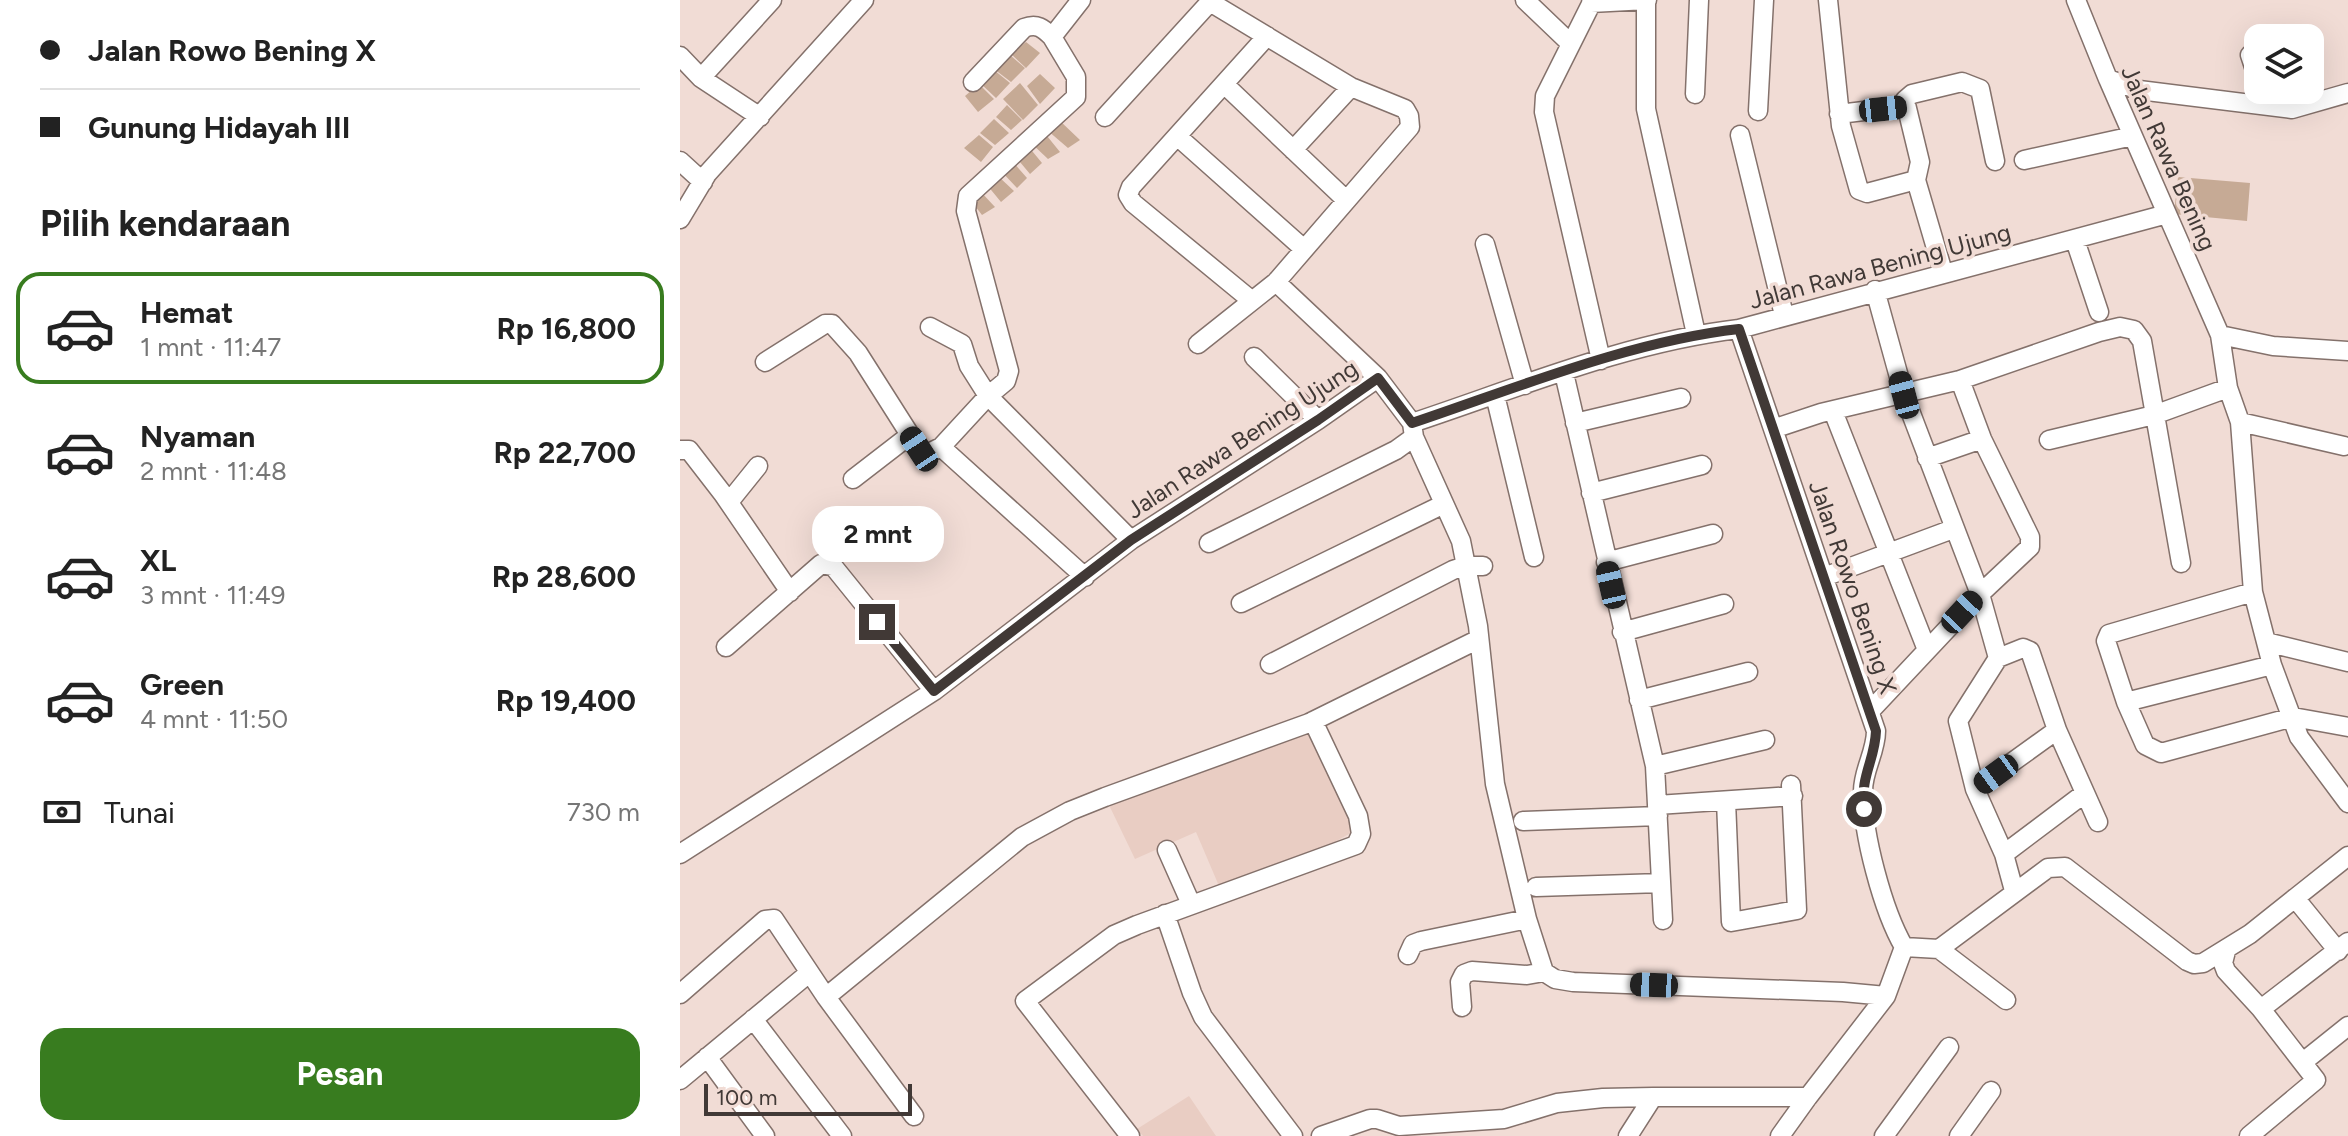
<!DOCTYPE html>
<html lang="id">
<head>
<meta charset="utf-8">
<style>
	:root { --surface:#fff; --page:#f2f2f2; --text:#222; --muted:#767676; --line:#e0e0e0; --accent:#387c1f }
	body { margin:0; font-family:Figtree,sans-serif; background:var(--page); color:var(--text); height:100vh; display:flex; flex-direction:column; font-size:30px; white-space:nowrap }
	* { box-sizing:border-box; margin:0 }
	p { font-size:26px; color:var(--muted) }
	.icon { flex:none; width:44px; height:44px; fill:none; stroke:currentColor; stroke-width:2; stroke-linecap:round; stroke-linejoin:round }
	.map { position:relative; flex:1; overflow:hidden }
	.drawer { display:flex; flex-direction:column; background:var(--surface); width:680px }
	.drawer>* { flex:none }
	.banner { display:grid; align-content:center; height:176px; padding:0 40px; background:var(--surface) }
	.controls { position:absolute; left:1564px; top:24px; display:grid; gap:16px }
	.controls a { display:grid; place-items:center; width:80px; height:80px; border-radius:16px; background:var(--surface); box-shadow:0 8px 32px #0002; font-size:40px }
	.scale { position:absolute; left:24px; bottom:20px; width:208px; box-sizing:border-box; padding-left:8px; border:4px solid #413936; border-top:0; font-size:22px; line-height:28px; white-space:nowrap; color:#413936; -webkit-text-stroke:6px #f1dcd5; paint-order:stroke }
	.end { position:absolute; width:36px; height:36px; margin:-18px; border:10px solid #413936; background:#fff; box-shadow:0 0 0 4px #fff }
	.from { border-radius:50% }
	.bubble { position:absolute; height:56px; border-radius:24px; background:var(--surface); box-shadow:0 8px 32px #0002; font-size:26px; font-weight:700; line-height:56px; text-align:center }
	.car { position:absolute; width:24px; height:48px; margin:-24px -12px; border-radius:10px; box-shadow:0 0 6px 2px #0007; background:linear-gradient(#222 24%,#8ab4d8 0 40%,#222 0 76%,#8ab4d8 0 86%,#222 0) }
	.banner b { display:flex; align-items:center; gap:28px; height:76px; font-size:30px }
	.banner b+b { border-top:2px solid var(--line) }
	.banner i { width:20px; height:20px; background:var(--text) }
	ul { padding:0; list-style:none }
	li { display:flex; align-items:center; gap:24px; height:112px; margin:0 16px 12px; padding:0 24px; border:4px solid transparent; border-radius:24px }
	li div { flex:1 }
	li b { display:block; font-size:30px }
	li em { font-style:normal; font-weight:700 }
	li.on { border-color:var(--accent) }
	li>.icon { width:72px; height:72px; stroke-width:1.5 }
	h2 { padding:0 40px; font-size:36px; line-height:96px }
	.pay { display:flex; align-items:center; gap:20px; height:88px; padding:0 40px; font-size:30px }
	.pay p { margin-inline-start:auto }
	.cta { display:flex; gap:16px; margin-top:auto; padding:16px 40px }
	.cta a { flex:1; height:92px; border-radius:24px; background:var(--accent); color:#fff; font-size:32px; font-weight:700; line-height:92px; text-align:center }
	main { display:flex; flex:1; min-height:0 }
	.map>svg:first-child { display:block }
	.built { fill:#e9cdc3 }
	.building { fill:#c6aa95 }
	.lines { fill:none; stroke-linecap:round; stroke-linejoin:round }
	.minor-casing { stroke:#84716b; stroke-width:21 }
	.minor { stroke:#fff; stroke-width:18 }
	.route { stroke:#413936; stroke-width:10 }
	.labels { text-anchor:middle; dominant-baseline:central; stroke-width:7; stroke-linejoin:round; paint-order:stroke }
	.street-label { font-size:24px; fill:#413936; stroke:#f1dcd5 }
</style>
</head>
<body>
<main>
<section class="drawer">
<div class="banner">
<b><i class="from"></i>Jalan Rowo Bening X</b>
<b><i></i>Gunung Hidayah III</b>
</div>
<h2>Pilih kendaraan</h2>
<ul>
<li class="on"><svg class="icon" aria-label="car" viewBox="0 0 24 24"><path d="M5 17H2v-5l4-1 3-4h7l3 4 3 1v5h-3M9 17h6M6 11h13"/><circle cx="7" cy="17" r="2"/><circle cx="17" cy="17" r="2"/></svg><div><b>Hemat</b><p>1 mnt · 11:47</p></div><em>Rp 16,800</em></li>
<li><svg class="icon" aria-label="car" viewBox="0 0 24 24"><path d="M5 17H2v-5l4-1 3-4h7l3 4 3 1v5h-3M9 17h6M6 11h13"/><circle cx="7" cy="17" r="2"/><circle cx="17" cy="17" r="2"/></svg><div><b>Nyaman</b><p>2 mnt · 11:48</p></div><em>Rp 22,700</em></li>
<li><svg class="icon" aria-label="car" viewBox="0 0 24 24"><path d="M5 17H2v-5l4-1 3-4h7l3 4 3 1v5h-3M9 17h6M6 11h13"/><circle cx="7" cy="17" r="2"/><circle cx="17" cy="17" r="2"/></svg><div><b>XL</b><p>3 mnt · 11:49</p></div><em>Rp 28,600</em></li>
<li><svg class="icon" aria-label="car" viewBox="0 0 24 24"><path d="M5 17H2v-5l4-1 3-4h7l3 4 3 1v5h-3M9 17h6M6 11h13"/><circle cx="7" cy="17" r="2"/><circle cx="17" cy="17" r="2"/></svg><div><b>Green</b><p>4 mnt · 11:50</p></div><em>Rp 19,400</em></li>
</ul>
<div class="pay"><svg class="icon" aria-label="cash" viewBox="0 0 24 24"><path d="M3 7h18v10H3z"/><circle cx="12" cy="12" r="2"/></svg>Tunai<p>730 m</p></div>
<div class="cta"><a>Pesan</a></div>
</section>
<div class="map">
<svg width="1668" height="1136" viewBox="0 0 1668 1136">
	<rect width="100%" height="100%" fill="#f1dcd5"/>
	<path class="built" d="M631 730 676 830 644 848 539 886 516 832 455 859 429 805Z
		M509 1096 536 1136H463L457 1129Z"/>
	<path class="building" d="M346 42 360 53 346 68 331 54Z
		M330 55 345 68 331 82 314 69Z
		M314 70 330 83 316 98 300 83Z
		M360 74 375 88 360 104 347 86Z
		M340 83 358 105 343 120 323 99Z
		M299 84 314 99 298 112 285 96Z
		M327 105 342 120 331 130 316 117Z
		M314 119 329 133 315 145 300 133Z
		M379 120 400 140 388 148 367 130Z
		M363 131 380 152 368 159 350 142Z
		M299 135 313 147 301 162 284 148Z
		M348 146 362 163 350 174 335 156Z
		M333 162 347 178 337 188 321 171Z
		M318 176 334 191 321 202 307 185Z
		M1498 177 1570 183 1567 221 1494 214Z
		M300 191 315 207 302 215 292 202Z"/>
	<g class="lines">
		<g class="minor-casing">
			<path id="minor" d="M531 0 530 2 671 87 725 109 729 116 730 127 596 282 698 378
				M845 0 891 44
				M913 0 865 96 864 112 921 360
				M966 0V109L1016 334
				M1148 0 1161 126 1179 190 1187 193 1236 180 1240 162 1225 100 1232 94 1282 82 1300 89 1315 161
				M1396 0 1428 79 1540 335 1548 388 1560 422 1573 592 1592 665 1619 737 1668 803
				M911 3 967 0
				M1570 55 1578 79
				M0 56 21 78 80 117
				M21 78 92 0
				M1428 79 1459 90 1612 109 1668 93
				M293 82 344 28C357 23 363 28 372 37
				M544 84 665 199
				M1015 94 1019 0
				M1078 111 1084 0
				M1159 114 1225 106
				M425 117 530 2
				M1060 135 1104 315
				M497 136 624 249
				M613 150 671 87
				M1344 160 1453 136
				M0 161 23 182
				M1236 180 1263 272
				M0 219 27 174 184 0
				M1395 240 1419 312
				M805 244 845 385
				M1195 290 1224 395 1300 594 1318 658 1278 721 1295 789 1324 854 1333 887
				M571 300 453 203 448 195 451 187 587 36
				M250 327 282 344 289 366 308 396 451 540
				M1059 329 1196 731C1196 752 1183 770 1183 791 1182 833 1203 911 1224 947
				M1540 335 1593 346 1668 351
				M518 344 596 282
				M574 357 638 420
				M85 362 145 324H152L178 353 239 449 247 454 261 447 308 396 326 381 329 371 286 211 288 196 396 97V77L372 37 401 0
				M884 373 975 766 983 920
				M815 395 854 557
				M1153 411 1247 650
				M1560 422 1664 446
				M732 423 734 437 781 541 798 626 815 784 847 919 864 972 875 979 893 982 1163 992 1206 996
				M895 423 1001 398
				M1093 429 1141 413 1280 380 1419 332 1440 327 1454 330 1462 341 1501 563
				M1369 440 1474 415 1548 388
				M261 447 405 577
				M0 450H9L43 494 110 592
				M1247 458 1302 439
				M173 479 230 435
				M911 493 1022 465
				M49 502 78 466
				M529 543 716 450 734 437
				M926 562 1033 534
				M1144 577 1273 529
				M1573 592 1429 634 1426 641 1446 702 1592 665
				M561 603 762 505
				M942 632 1044 604
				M1586 642 1668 662
				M46 647 141 564 153 566 254 691
				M1318 658 1343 648 1350 651 1377 730 1418 822
				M590 664 773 570 785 566H803
				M959 700 1068 672
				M1446 702 1465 745 1481 753 1613 717 1668 727
				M1191 710 1300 594 1350 547V537L1302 439 1280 380
				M975 766 1085 740
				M1295 789 1377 730
				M1046 801 1051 922 1117 910 1111 785
				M977 805 1113 796
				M843 821 978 816
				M487 850 511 904
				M0 854 254 691 451 540 638 420 698 378 732 423C838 388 947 342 1059 329L1487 214
				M1324 854 1405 793
				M856 887 981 883
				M1615 898 1658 951
				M485 914 512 993 523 1017 613 1136
				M1224 947 1259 949 1326 1000
				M1259 949 1368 868 1385 867 1507 961 1514 964 1523 963 1570 934 1668 856
				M1546 951 1543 963 1546 971 1581 1009 1636 1080 1569 1136
				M728 955 733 944 741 941 847 919
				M0 994 85 920 94 919 146 997 234 1116
				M146 997 342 837 390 811 425 797 629 723 799 639
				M782 1007 780 982 784 974 792 971 847 975 864 972
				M1581 1009 1668 942
				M73 1019 162 1136
				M27 1057 85 1136
				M1623 1062 1668 1026
				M0 1080 129 973
				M450 1136 345 1001 434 935 457 925 676 845 681 834 678 816 633 721
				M641 1136 690 1119H697L719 1126 824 1119 877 1103 923 1098 973 1097
				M948 1136 973 1097H1128L1206 996 1224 947
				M1100 1136 1128 1097
				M1204 1136 1269 1047
				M1279 1136 1311 1091"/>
		</g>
		<use href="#minor" class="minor"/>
	</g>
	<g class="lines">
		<path class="route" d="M197 622 254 691 451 540 638 420 698 378 732 423C836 388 951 341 1059 329L1196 731C1195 760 1180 776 1184 809"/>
	</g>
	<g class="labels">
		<g class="street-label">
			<text transform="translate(1489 158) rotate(66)">Jalan Rawa Bening</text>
			<text transform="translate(1200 266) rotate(-15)">Jalan Rawa Bening Ujung</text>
			<text transform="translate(562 439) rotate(-33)">Jalan Rawa Bening Ujung</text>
			<text transform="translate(1173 587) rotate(71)">Jalan Rowo Bening X</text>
		</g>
	</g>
</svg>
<div class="controls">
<a><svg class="icon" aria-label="layers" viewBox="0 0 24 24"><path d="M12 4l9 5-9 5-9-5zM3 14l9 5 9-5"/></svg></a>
</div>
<div class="scale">100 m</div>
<i class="end from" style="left:1184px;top:809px"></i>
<i class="end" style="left:197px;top:622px"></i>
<div class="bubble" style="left:132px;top:506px;width:132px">2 mnt</div>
<i class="car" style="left:1203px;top:109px;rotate:84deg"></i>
<i class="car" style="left:1224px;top:395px;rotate:345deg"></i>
<i class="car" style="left:239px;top:449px;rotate:327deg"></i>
<i class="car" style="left:931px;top:585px;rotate:347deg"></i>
<i class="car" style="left:1282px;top:612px;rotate:43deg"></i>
<i class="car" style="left:1316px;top:774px;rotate:234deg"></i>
<i class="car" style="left:974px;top:985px;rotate:272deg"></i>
</div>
</main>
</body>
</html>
